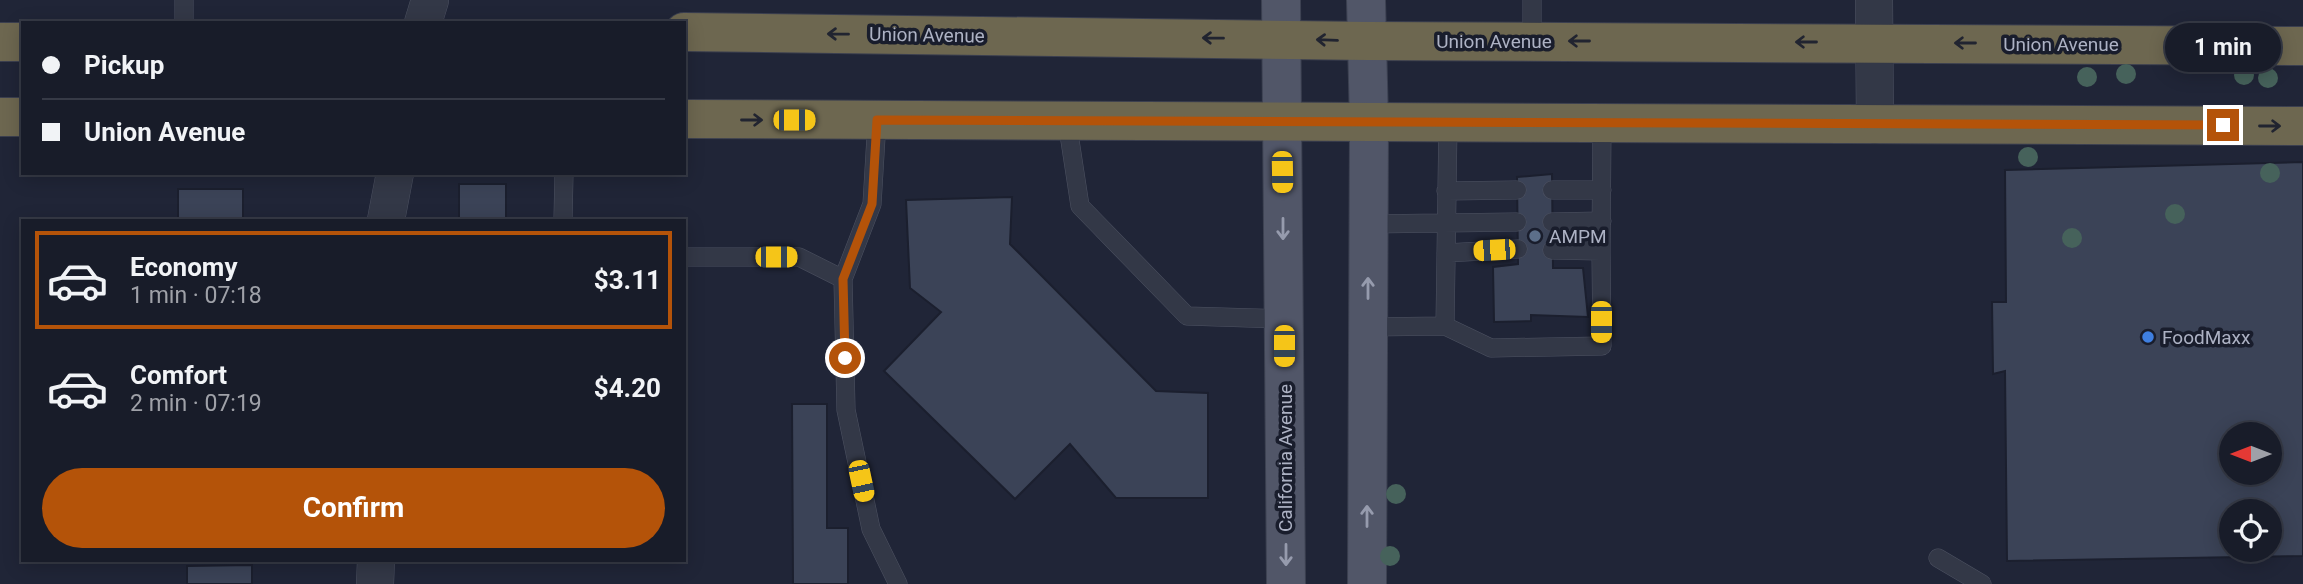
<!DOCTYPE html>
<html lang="en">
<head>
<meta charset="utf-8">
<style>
	:root { --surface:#181c29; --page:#212531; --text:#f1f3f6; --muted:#9fa1a8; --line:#363a46; --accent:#b45309 }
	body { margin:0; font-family:Roboto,sans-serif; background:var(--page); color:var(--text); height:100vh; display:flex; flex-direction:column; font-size:26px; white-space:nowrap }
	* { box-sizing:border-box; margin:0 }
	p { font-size:23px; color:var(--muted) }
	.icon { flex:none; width:38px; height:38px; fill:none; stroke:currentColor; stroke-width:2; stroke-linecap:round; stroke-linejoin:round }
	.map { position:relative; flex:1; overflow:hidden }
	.sheet { position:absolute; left:21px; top:219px; width:665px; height:343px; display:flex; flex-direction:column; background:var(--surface); border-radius:0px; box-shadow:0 4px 18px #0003,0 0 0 2px var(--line) }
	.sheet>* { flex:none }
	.hud { position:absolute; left:21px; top:21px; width:665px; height:154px; border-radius:0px; box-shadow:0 4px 18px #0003,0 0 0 2px var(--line); display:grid; align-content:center; height:154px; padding:0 21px; background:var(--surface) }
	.needle { width:46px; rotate:270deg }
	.tools { position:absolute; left:2219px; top:422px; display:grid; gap:14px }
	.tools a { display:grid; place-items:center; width:63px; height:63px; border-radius:50%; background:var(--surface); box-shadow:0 4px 18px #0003,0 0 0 2px var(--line); font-size:35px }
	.end { position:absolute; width:32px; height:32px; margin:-16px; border:9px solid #b45309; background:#fff; box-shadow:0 0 0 4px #fff }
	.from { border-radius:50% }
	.bubble { position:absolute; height:49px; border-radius:24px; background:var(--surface); box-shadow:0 4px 18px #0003,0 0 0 2px var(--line); font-size:23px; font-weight:700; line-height:49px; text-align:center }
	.car { position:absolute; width:21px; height:42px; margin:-21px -10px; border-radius:9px; box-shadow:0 0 5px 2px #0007; background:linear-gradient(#f5c518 24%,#345 0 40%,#f5c518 0 76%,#345 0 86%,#f5c518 0) }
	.hud b { display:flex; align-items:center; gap:24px; height:66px; font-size:26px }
	.hud b+b { border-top:2px solid var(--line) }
	.hud i { width:18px; height:18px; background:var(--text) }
	ul { padding:12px 0 0; list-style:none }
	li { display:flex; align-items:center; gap:21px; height:98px; margin:0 14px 10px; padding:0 7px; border:4px solid transparent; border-radius:0px }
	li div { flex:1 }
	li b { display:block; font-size:26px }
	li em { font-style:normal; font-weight:700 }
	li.on { border-color:var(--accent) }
	li>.icon { width:63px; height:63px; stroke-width:1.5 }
	.primary-button { display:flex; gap:14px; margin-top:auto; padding:14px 21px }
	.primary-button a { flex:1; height:80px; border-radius:42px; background:var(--accent); color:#fff; font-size:28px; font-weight:700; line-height:80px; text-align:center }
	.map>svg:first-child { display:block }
	.building { fill:#3b4357; stroke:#1b1f2e; stroke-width:2; fill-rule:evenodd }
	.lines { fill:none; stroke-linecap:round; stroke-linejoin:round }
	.lane-casing { stroke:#4d5262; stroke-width:19 }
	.street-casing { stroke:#4d5262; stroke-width:38 }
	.primary-casing { stroke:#3c4151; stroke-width:40 }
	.highway-casing { stroke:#3b3f4f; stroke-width:40 }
	.lane { stroke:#333847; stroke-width:18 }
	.street { stroke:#333847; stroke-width:37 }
	.primary { stroke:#515668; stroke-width:38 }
	.highway { stroke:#6d6750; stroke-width:38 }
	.tree { fill:#46625b }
	.oneway { stroke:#212430 }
	.oneway2 { stroke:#969bad }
	.route { stroke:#b45309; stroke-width:9 }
	.service-dot { fill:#5c6f8a; stroke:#191d2c; stroke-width:2.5 }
	.shop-dot { fill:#3f7fe0; stroke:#191d2c; stroke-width:2.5 }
	.labels { text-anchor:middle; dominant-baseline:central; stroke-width:7; stroke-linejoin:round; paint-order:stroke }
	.street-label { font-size:19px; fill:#adb2c4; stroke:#191d2c }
	.poi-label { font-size:19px; fill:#adb2c4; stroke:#191d2c; text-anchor:start }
</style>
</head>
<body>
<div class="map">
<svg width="2303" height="584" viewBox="0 0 2303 584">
	<rect width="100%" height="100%" fill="#202537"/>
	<path class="building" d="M2303 162V556L2007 561 2005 371 1993 374 1992 302H2006L2005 170ZM2231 434H2270V472H2231ZM2231 511H2270V550H2231Z
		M1552 174 1553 268H1583L1588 317 1531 315V321L1494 322 1493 267 1518 264 1517 177Z
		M459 184H506V220H459Z
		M178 189H243V220H178Z
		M1012 197 1010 244 1156 391 1208 393V498H1116L1070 444 1015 499 884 371 941 312 910 288 906 200Z
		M792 404H827V528H848V584H793Z
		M252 565V584H187V566Z"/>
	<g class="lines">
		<g class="lane-casing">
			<path id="lane" d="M184 0V23
				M1532 41V0
				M1067 121 1080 206 1187 316 1284 319
				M1552 190H1602
				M1446 191 1517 190
				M563 220 564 173
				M1552 222 1602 221
				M1368 224 1517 222
				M1552 250 1601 251 1602 123
				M1446 253 1518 249
				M684 257H799L843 279 872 204 877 120
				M843 279 846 410 871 529 898 584
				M1445 326 1491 348 1602 346 1601 251
				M1368 327 1445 326 1448 123
				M1938 558 1982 584"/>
		</g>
		<g class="street-casing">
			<path id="street" d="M1874 0 1875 125
				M423 23 430 0
				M386 220 395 173
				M375 584 376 560"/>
		</g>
		<g class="primary-casing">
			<path id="primary" d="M1281 0 1286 584
				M1366 0 1369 123 1367 584"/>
		</g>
		<g class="highway-casing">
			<path id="highway" d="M684 32 1367 41 2303 46
				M0 42H23
				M0 117H23
				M684 119 2303 126"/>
		</g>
		<use href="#lane" class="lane"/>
		<use href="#street" class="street"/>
		<use href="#primary" class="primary"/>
		<use href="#highway" class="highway"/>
	</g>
	<g class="tree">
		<circle cx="2126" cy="74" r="10"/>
		<circle cx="2244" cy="75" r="10"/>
		<circle cx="2087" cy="77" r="10"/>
		<circle cx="2268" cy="78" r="10"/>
		<circle cx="2028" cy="157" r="10"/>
		<circle cx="2270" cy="173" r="10"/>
		<circle cx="2175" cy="214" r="10"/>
		<circle cx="2072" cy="238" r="10"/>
		<circle cx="1396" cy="494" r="10"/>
		<circle cx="1390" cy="556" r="10"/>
	</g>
	<defs><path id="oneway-shaft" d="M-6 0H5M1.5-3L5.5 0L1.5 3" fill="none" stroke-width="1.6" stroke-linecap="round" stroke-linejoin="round" transform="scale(1.75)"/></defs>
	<g class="oneway">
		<use href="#oneway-shaft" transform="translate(838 34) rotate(-179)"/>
		<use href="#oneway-shaft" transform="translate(1213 38) rotate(-179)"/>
		<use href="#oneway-shaft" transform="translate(1327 40) rotate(-178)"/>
		<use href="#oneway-shaft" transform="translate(1579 41) rotate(-180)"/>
		<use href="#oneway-shaft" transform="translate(1806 42) rotate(-180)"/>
		<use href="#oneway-shaft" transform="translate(1965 43) rotate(-180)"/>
		<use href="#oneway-shaft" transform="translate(752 120)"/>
		<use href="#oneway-shaft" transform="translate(2270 126)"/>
	</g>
	<g class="oneway2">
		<use href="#oneway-shaft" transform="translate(1283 229) rotate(90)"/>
		<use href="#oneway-shaft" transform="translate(1368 288) rotate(-90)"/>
		<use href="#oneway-shaft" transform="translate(1367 516) rotate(-90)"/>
		<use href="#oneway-shaft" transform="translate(1286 555) rotate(90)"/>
	</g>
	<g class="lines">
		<path class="route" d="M845 358 843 279 872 204 877 120 2223 125"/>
	</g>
	<circle class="service-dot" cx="1535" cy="236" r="7"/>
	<circle class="shop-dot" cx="2148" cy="337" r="7"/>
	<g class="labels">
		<g class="street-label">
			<text transform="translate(927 35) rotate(1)">Union Avenue</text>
			<text x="1494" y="41">Union Avenue</text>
			<text x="2061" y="44">Union Avenue</text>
			<text transform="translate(1285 458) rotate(-90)">California Avenue</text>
		</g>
		<g class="poi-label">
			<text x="1549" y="236">AMPM</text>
			<text x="2162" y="337">FoodMaxx</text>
		</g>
	</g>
</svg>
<div class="tools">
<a><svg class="needle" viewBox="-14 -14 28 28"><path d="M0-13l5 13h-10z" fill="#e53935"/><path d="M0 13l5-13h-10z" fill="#9fa1a8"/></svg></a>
<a><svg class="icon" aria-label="locate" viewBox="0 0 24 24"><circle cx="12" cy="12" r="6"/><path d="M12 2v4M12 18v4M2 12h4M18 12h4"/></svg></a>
</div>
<i class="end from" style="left:845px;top:358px"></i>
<i class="end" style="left:2223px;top:125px"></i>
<div class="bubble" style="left:2165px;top:23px;width:116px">1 min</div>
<i class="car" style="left:794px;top:120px;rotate:90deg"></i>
<i class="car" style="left:1282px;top:172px;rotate:179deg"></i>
<i class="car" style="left:1494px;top:250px;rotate:267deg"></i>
<i class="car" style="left:776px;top:257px;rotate:90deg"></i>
<i class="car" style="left:1601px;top:322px;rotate:180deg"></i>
<i class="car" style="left:1284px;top:346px;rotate:180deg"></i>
<i class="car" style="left:861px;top:481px;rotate:168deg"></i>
<div class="hud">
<b><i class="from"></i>Pickup</b>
<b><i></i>Union Avenue</b>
</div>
<section class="sheet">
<ul>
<li class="on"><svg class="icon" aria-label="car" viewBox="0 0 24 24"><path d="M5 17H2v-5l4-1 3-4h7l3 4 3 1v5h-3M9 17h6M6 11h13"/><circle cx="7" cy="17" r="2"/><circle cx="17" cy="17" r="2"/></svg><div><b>Economy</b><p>1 min · 07:18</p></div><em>$3.11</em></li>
<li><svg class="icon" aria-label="car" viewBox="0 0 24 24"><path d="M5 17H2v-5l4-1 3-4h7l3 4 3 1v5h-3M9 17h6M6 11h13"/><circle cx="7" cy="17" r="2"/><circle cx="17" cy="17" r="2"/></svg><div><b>Comfort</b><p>2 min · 07:19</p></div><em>$4.20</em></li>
</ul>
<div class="primary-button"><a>Confirm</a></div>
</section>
</div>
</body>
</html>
